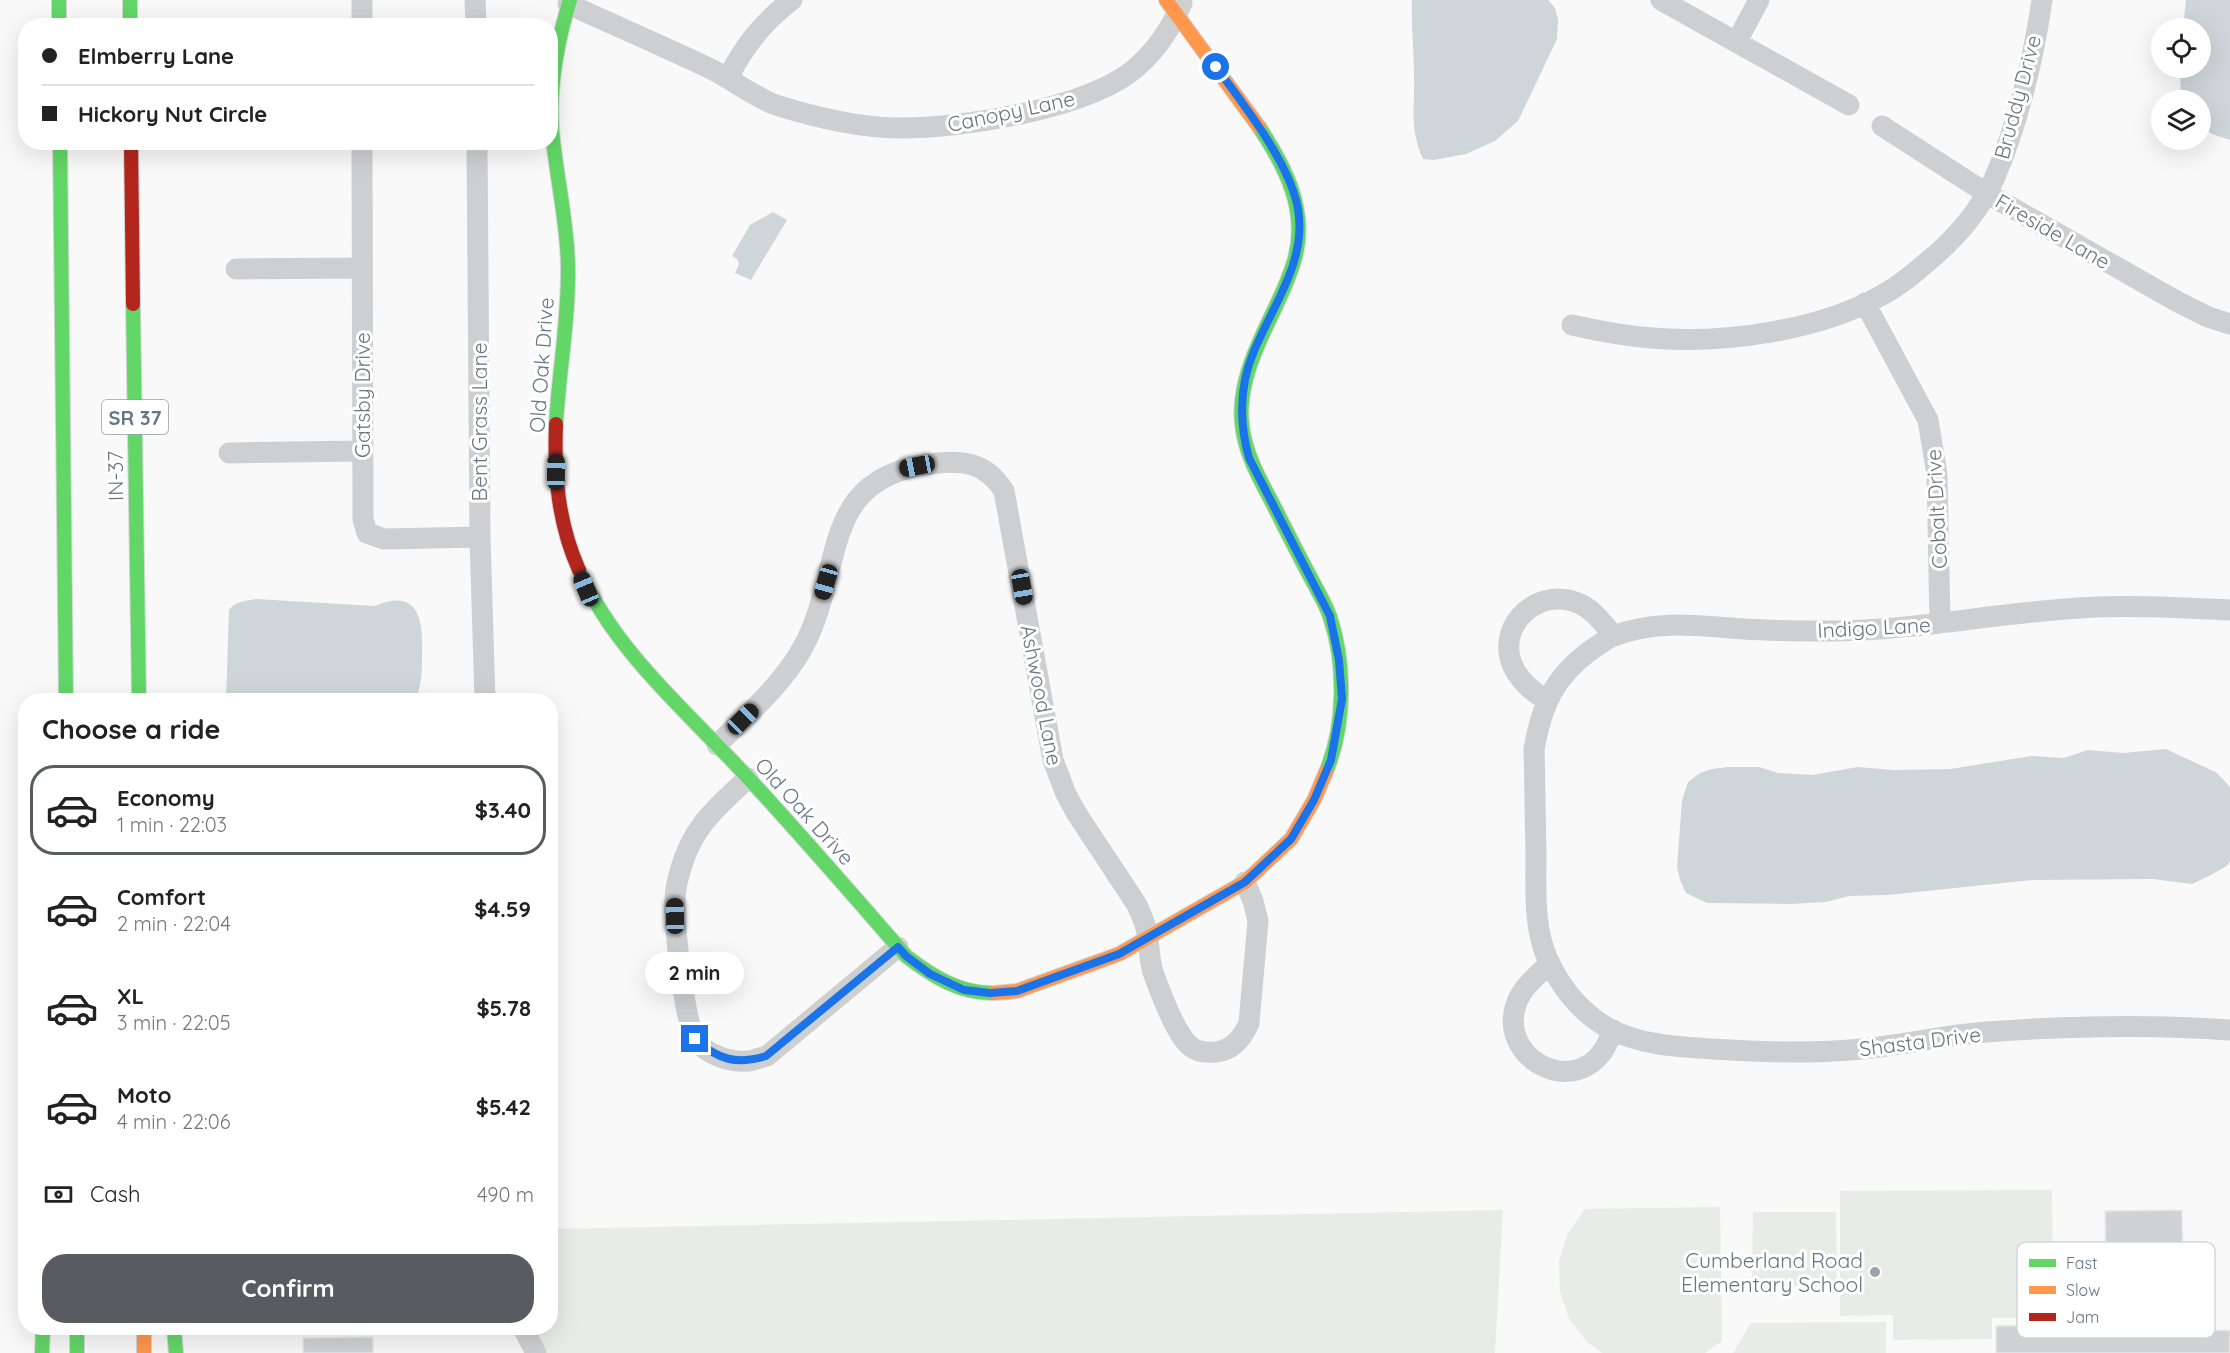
<!DOCTYPE html>
<html lang="en">
<head>
<meta charset="utf-8">
<style>
	:root { --surface:#fff; --page:#f6f6f6; --text:#222; --muted:#767676; --line:#e0e0e0; --accent:#585c60 }
	body { margin:0; font-family:Quicksand,sans-serif; background:var(--page); color:var(--text); height:100vh; display:flex; flex-direction:column; font-size:22px; white-space:nowrap }
	* { box-sizing:border-box; margin:0 }
	p { font-size:20px; color:var(--muted) }
	.icon { flex:none; width:33px; height:33px; fill:none; stroke:currentColor; stroke-width:2; stroke-linecap:round; stroke-linejoin:round }
	.map { position:relative; flex:1; overflow:hidden }
	.sheet { position:absolute; left:18px; top:693px; width:540px; height:642px; display:flex; flex-direction:column; background:var(--surface); border-radius:24px; box-shadow:0 6px 24px #0002 }
	.sheet>* { flex:none }
	.hud { position:absolute; left:18px; top:18px; width:540px; height:132px; border-radius:24px; box-shadow:0 6px 24px #0002; display:grid; align-content:center; height:132px; padding:0 24px; background:var(--surface) }
	.controls { position:absolute; left:2151px; top:18px; display:grid; gap:12px }
	.controls a { display:grid; place-items:center; width:60px; height:60px; border-radius:50%; background:var(--surface); box-shadow:0 6px 24px #0002; font-size:30px }
	.end { position:absolute; width:27px; height:27px; margin:-14px; border:8px solid #1a73e8; background:#fff; box-shadow:0 0 0 3px #fff }
	.from { border-radius:50% }
	.bubble { position:absolute; height:42px; border-radius:21px; background:var(--surface); box-shadow:0 6px 24px #0002; font-size:20px; font-weight:700; line-height:42px; text-align:center }
	.car { position:absolute; width:18px; height:36px; margin:-18px -9px; border-radius:8px; box-shadow:0 0 4px 2px #0007; background:linear-gradient(#222 24%,#8ab4d8 0 40%,#222 0 76%,#8ab4d8 0 86%,#222 0) }
	.hud b { display:flex; align-items:center; gap:21px; height:57px; font-size:22px }
	.hud b+b { border-top:2px solid var(--line) }
	.hud i { width:15px; height:15px; background:var(--text) }
	ul { padding:0; list-style:none }
	li { display:flex; align-items:center; gap:18px; height:90px; margin:0 12px 9px; padding:0 12px; border:3px solid transparent; border-radius:24px }
	li div { flex:1 }
	li b { display:block; font-size:22px }
	li em { font-style:normal; font-weight:700 }
	li.selected { border-color:var(--accent) }
	li>.icon { width:54px; height:54px; stroke-width:1.5 }
	h2 { padding:0 24px; font-size:27px; line-height:72px }
	.pay { display:flex; align-items:center; gap:15px; height:66px; padding:0 24px; font-size:22px }
	.pay p { margin-inline-start:auto }
	.action { display:flex; gap:12px; margin-top:auto; padding:12px 24px }
	.action a { flex:1; height:69px; border-radius:24px; background:var(--accent); color:#fff; font-size:24px; font-weight:700; line-height:69px; text-align:center }
	.map>svg:first-child { display:block }
	.green { fill:#e8ebe6 }
	.water { fill:#ced6d9 }
	.building { fill:#d0d2d3; stroke:#e8e8e8; stroke-width:1.5 }
	.lines { fill:none; stroke-linecap:round; stroke-linejoin:round }
	.fast-casing { stroke:#d5d6d7; stroke-width:16 }
	.slow-casing { stroke:#d5d6d7; stroke-width:16 }
	.jam-casing { stroke:#d5d6d7; stroke-width:16 }
	.street { stroke:#cecfd0; stroke-width:21 }
	.fast { stroke:#63d668; stroke-width:14 }
	.slow { stroke:#ff974d; stroke-width:14 }
	.jam { stroke:#b3261e; stroke-width:14 }
	.route { stroke:#1a73e8; stroke-width:8 }
	.poi-dot { fill:#99a4ac; stroke:#fff; stroke-width:2 }
	.labels { text-anchor:middle; dominant-baseline:central; stroke-width:6; stroke-linejoin:round; paint-order:stroke }
	.shield { fill:#fff; stroke:#939fa8; stroke-width:1.5 }
	.shield-label { font-size:20px; font-weight:bold; fill:#657683 }
	.street-label { font-size:21px; fill:#657683; stroke:#fff }
	.poi-label { font-size:21px; fill:#657683; stroke:#fff; text-anchor:end }
	.key { fill:#fff; stroke:#d1d6da; stroke-width:1.5 }
	.key-label { font-size:16px; fill:#657683 }
</style>
</head>
<body>
<div class="map">
<svg width="2230" height="1353" viewBox="0 0 2230 1353">
	<rect width="100%" height="100%" fill="#f9f9f9"/>
	<path class="green" d="M2052 1190 2053 1318H1992V1339L1893 1340V1315L1840 1316V1191Z
		M1720 1207 1722 1341 1705 1353H1602L1587 1342 1569 1319 1560 1291 1559 1261 1568 1233 1585 1209Z
		M1503 1210 1495 1353H547L535 1328H550L551 1229Z
		M1753 1212H1836L1837 1287 1752 1286Z
		M1886 1322V1353H1733L1751 1323Z"/>
	<path class="water" d="M1412 0H1548L1555 8 1558 20 1557 39 1518 121 1495 141 1466 154 1434 160 1423 159C1409 128 1415 108 1414 76 1414 50 1411 25 1412 0Z
		M2186 0H2230V140L2212 134 2201 126 2200 100H2181L2180 68H2200V28H2183Z
		M773 212 787 220 751 280 735 273 739 264 737 259 732 256 750 225Z
		M256 599 375 606C419 587 423 620 422 654 422 670 422 686 415 700H226L229 610C236 601 245 601 256 599Z
		M2166 749 2217 773 2230 787V861L2228 865 2211 875 2192 884 2153 879 2032 880 1888 895 1849 896 1826 902 1791 904 1707 903 1686 893 1680 880 1677 867 1682 800 1688 782 1700 773 1712 769 1728 767H1759L1778 773 1813 775 1857 767 1894 770 1951 769 2031 756 2064 758 2088 750 2123 753Z"/>
	<path class="building" d="M2182 1210 2184 1331 2230 1330V1353H1996V1326L2107 1324 2105 1211Z
		M373 1337V1353H303V1338Z"/>
	<g class="lines">
		<g class="fast-casing">
			<path id="fast" d="M59 0V26
				M130 0V26
				M1259 127C1285 166 1308 210 1295 258 1287 288 1270 316 1258 345 1247 370 1239 397 1242 424 1245 455 1261 481 1275 508 1287 532 1299 556 1312 580 1318 592 1326 604 1330 617 1346 664 1345 727 1326 772
				M60 142 66 700
				M133 304 139 700
				M556 424C559 371 569 319 568 265 567 220 556 175 552 130 549 86 557 42 570 0
				M579 570C614 649 681 706 739 768 796 829 851 893 906 956 932 976 960 994 994 993
				M77 1328V1353
				M174 1328 176 1353
				M42 1353 43 1328"/>
		</g>
		<g class="slow-casing">
			<path id="slow" d="M1166 0 1259 127
				M994 993 1017 991 1119 954 1245 882 1291 839 1314 800 1326 772
				M144 1328V1353"/>
		</g>
		<g class="jam-casing">
			<path id="jam" d="M131 142 133 304
				M556 424C554 475 558 523 579 570"/>
		</g>
		<path class="street" d="M475 0 476 26
			M1661 0 1849 105
			M568 4C616 26 665 47 713 70 734 81 754 97 776 105 814 117 857 127 896 128 959 129 1091 109 1138 66 1157 49 1172 26 1182 3
			M362 26V0
			M1737 41 1759 0
			M728 78C744 46 763 22 792 0
			M1882 126 1986 193 2178 302 2208 317 2230 324
			M362 142 363 519 367 533 384 539 480 537
			M477 142 480 537 485 700
			M236 269 362 268
			M1865 303 1928 420 1937 474 1940 623
			M1572 325C1598 331 1625 336 1652 338 1723 344 1819 331 1882 295 1898 287 1912 275 1926 263 1953 241 1979 212 1994 179 2017 127 2034 57 2042 0
			M229 453 361 451
			M2230 610C2186 608 2142 605 2098 607 2010 610 1923 630 1835 631 1805 631 1775 631 1744 629 1700 626 1657 619 1614 636 1606 639 1599 645 1591 650 1554 677 1542 705 1534 749 1535 784 1535 818 1536 852 1536 889 1533 929 1549 962 1562 989 1582 1013 1608 1028 1639 1045 1678 1047 1712 1049 1762 1052 1812 1054 1862 1049 1904 1045 1945 1035 1987 1032 2067 1026 2150 1024 2230 1030
			M1547 701C1532 691 1519 681 1512 664 1496 623 1541 585 1580 604 1594 610 1604 625 1614 636
			M717 745C747 715 781 686 802 649 847 568 815 475 938 463 968 460 987 465 1004 491L1053 760 1066 794 1077 814 1137 905C1139 910 1142 916 1144 922 1150 937 1148 956 1153 972 1159 989 1176 1035 1190 1046 1197 1052 1207 1053 1216 1052 1233 1050 1243 1037 1249 1023L1258 921 1253 901 1245 882
			M748 778C717 807 693 826 681 868 678 878 675 890 675 900 674 924 684 1022 696 1040 706 1055 732 1063 749 1061 755 1060 761 1057 767 1056L898 947
			M1550 963C1538 975 1523 986 1517 1002 1496 1056 1570 1098 1603 1051 1607 1045 1610 1037 1613 1030
			M523 1328 536 1353"/>
		<use href="#fast" class="fast"/>
		<use href="#slow" class="slow"/>
		<use href="#jam" class="jam"/>
	</g>
	<g class="lines">
		<path class="route" d="M695 1039C718 1060 737 1065 766 1056L898 947 906 956 930 974 964 990 990 993 1017 991 1119 954 1245 882 1291 839 1314 800 1331 760 1342 699 1339 660 1330 616 1249 458C1239 422 1239 386 1254 351 1273 305 1307 261 1298 209 1290 163 1243 104 1216 67"/>
	</g>
	<circle class="poi-dot" cx="1875" cy="1272" r="6"/>
	<g class="labels">
		<rect class="shield" x="102" y="400" width="66" height="34" rx="4.5"/>
		<g class="shield-label">
			<text x="135" y="417">SR 37</text>
		</g>
		<g class="street-label">
			<text transform="translate(2017 97) rotate(-75)">Bruddy Drive</text>
			<text transform="translate(1011 111) rotate(-12)">Canopy Lane</text>
			<text transform="translate(2053 231) rotate(30)">Fireside Lane</text>
			<text transform="translate(541 365) rotate(-86)">Old Oak Drive</text>
			<text transform="translate(362 395) rotate(-90)">Gatsby Drive</text>
			<text transform="translate(479 422) rotate(-90)">Bent Grass Lane</text>
			<text transform="translate(115 476) rotate(-91)">IN-37</text>
			<text transform="translate(1936 509) rotate(-93)">Cobalt Drive</text>
			<text transform="translate(1874 627) rotate(-3)">Indigo Lane</text>
			<text transform="translate(1042 695) rotate(79)">Ashwood Lane</text>
			<text transform="translate(805 811) rotate(48)">Old Oak Drive</text>
			<text transform="translate(1920 1041) rotate(-7)">Shasta Drive</text>
		</g>
		<g class="poi-label">
			<text x="1863" y="1260">Cumberland Road<tspan x="1863" dy="24">Elementary School</tspan></text>
		</g>
	</g>
	<rect x="2017" y="1242" width="198" height="96" rx="9" class="key"/>
	<rect x="2029" y="1259" width="27" height="8" fill="#63d668"/>
	<rect x="2029" y="1286" width="27" height="8" fill="#ff974d"/>
	<rect x="2029" y="1313" width="27" height="8" fill="#b3261e"/>
	<g class="key-label">
		<text x="2066" y="1269">Fast</text>
		<text x="2066" y="1296">Slow</text>
		<text x="2066" y="1323">Jam</text>
	</g>
</svg>
<div class="controls">
<a><svg class="icon" aria-label="locate" viewBox="0 0 24 24"><circle cx="12" cy="12" r="6"/><path d="M12 2v4M12 18v4M2 12h4M18 12h4"/></svg></a>
<a><svg class="icon" aria-label="layers" viewBox="0 0 24 24"><path d="M12 4l9 5-9 5-9-5zM3 14l9 5 9-5"/></svg></a>
</div>
<i class="end from" style="left:1216px;top:67px"></i>
<i class="end" style="left:695px;top:1039px"></i>
<div class="bubble" style="left:645px;top:952px;width:99px">2 min</div>
<i class="car" style="left:917px;top:466px;rotate:259deg"></i>
<i class="car" style="left:556px;top:472px;rotate:1deg"></i>
<i class="car" style="left:826px;top:582px;rotate:196deg"></i>
<i class="car" style="left:1022px;top:587px;rotate:170deg"></i>
<i class="car" style="left:586px;top:589px;rotate:337deg"></i>
<i class="car" style="left:743px;top:719px;rotate:45deg"></i>
<i class="car" style="left:675px;top:916px;rotate:359deg"></i>
<div class="hud">
<b><i class="from"></i>Elmberry Lane</b>
<b><i></i>Hickory Nut Circle</b>
</div>
<section class="sheet">
<h2>Choose a ride</h2>
<ul>
<li class="selected"><svg class="icon" aria-label="car" viewBox="0 0 24 24"><path d="M5 17H2v-5l4-1 3-4h7l3 4 3 1v5h-3M9 17h6M6 11h13"/><circle cx="7" cy="17" r="2"/><circle cx="17" cy="17" r="2"/></svg><div><b>Economy</b><p>1 min · 22:03</p></div><em>$3.40</em></li>
<li><svg class="icon" aria-label="car" viewBox="0 0 24 24"><path d="M5 17H2v-5l4-1 3-4h7l3 4 3 1v5h-3M9 17h6M6 11h13"/><circle cx="7" cy="17" r="2"/><circle cx="17" cy="17" r="2"/></svg><div><b>Comfort</b><p>2 min · 22:04</p></div><em>$4.59</em></li>
<li><svg class="icon" aria-label="car" viewBox="0 0 24 24"><path d="M5 17H2v-5l4-1 3-4h7l3 4 3 1v5h-3M9 17h6M6 11h13"/><circle cx="7" cy="17" r="2"/><circle cx="17" cy="17" r="2"/></svg><div><b>XL</b><p>3 min · 22:05</p></div><em>$5.78</em></li>
<li><svg class="icon" aria-label="car" viewBox="0 0 24 24"><path d="M5 17H2v-5l4-1 3-4h7l3 4 3 1v5h-3M9 17h6M6 11h13"/><circle cx="7" cy="17" r="2"/><circle cx="17" cy="17" r="2"/></svg><div><b>Moto</b><p>4 min · 22:06</p></div><em>$5.42</em></li>
</ul>
<div class="pay"><svg class="icon" aria-label="cash" viewBox="0 0 24 24"><path d="M3 7h18v10H3z"/><circle cx="12" cy="12" r="2"/></svg>Cash<p>490 m</p></div>
<div class="action"><a>Confirm</a></div>
</section>
</div>
</body>
</html>
